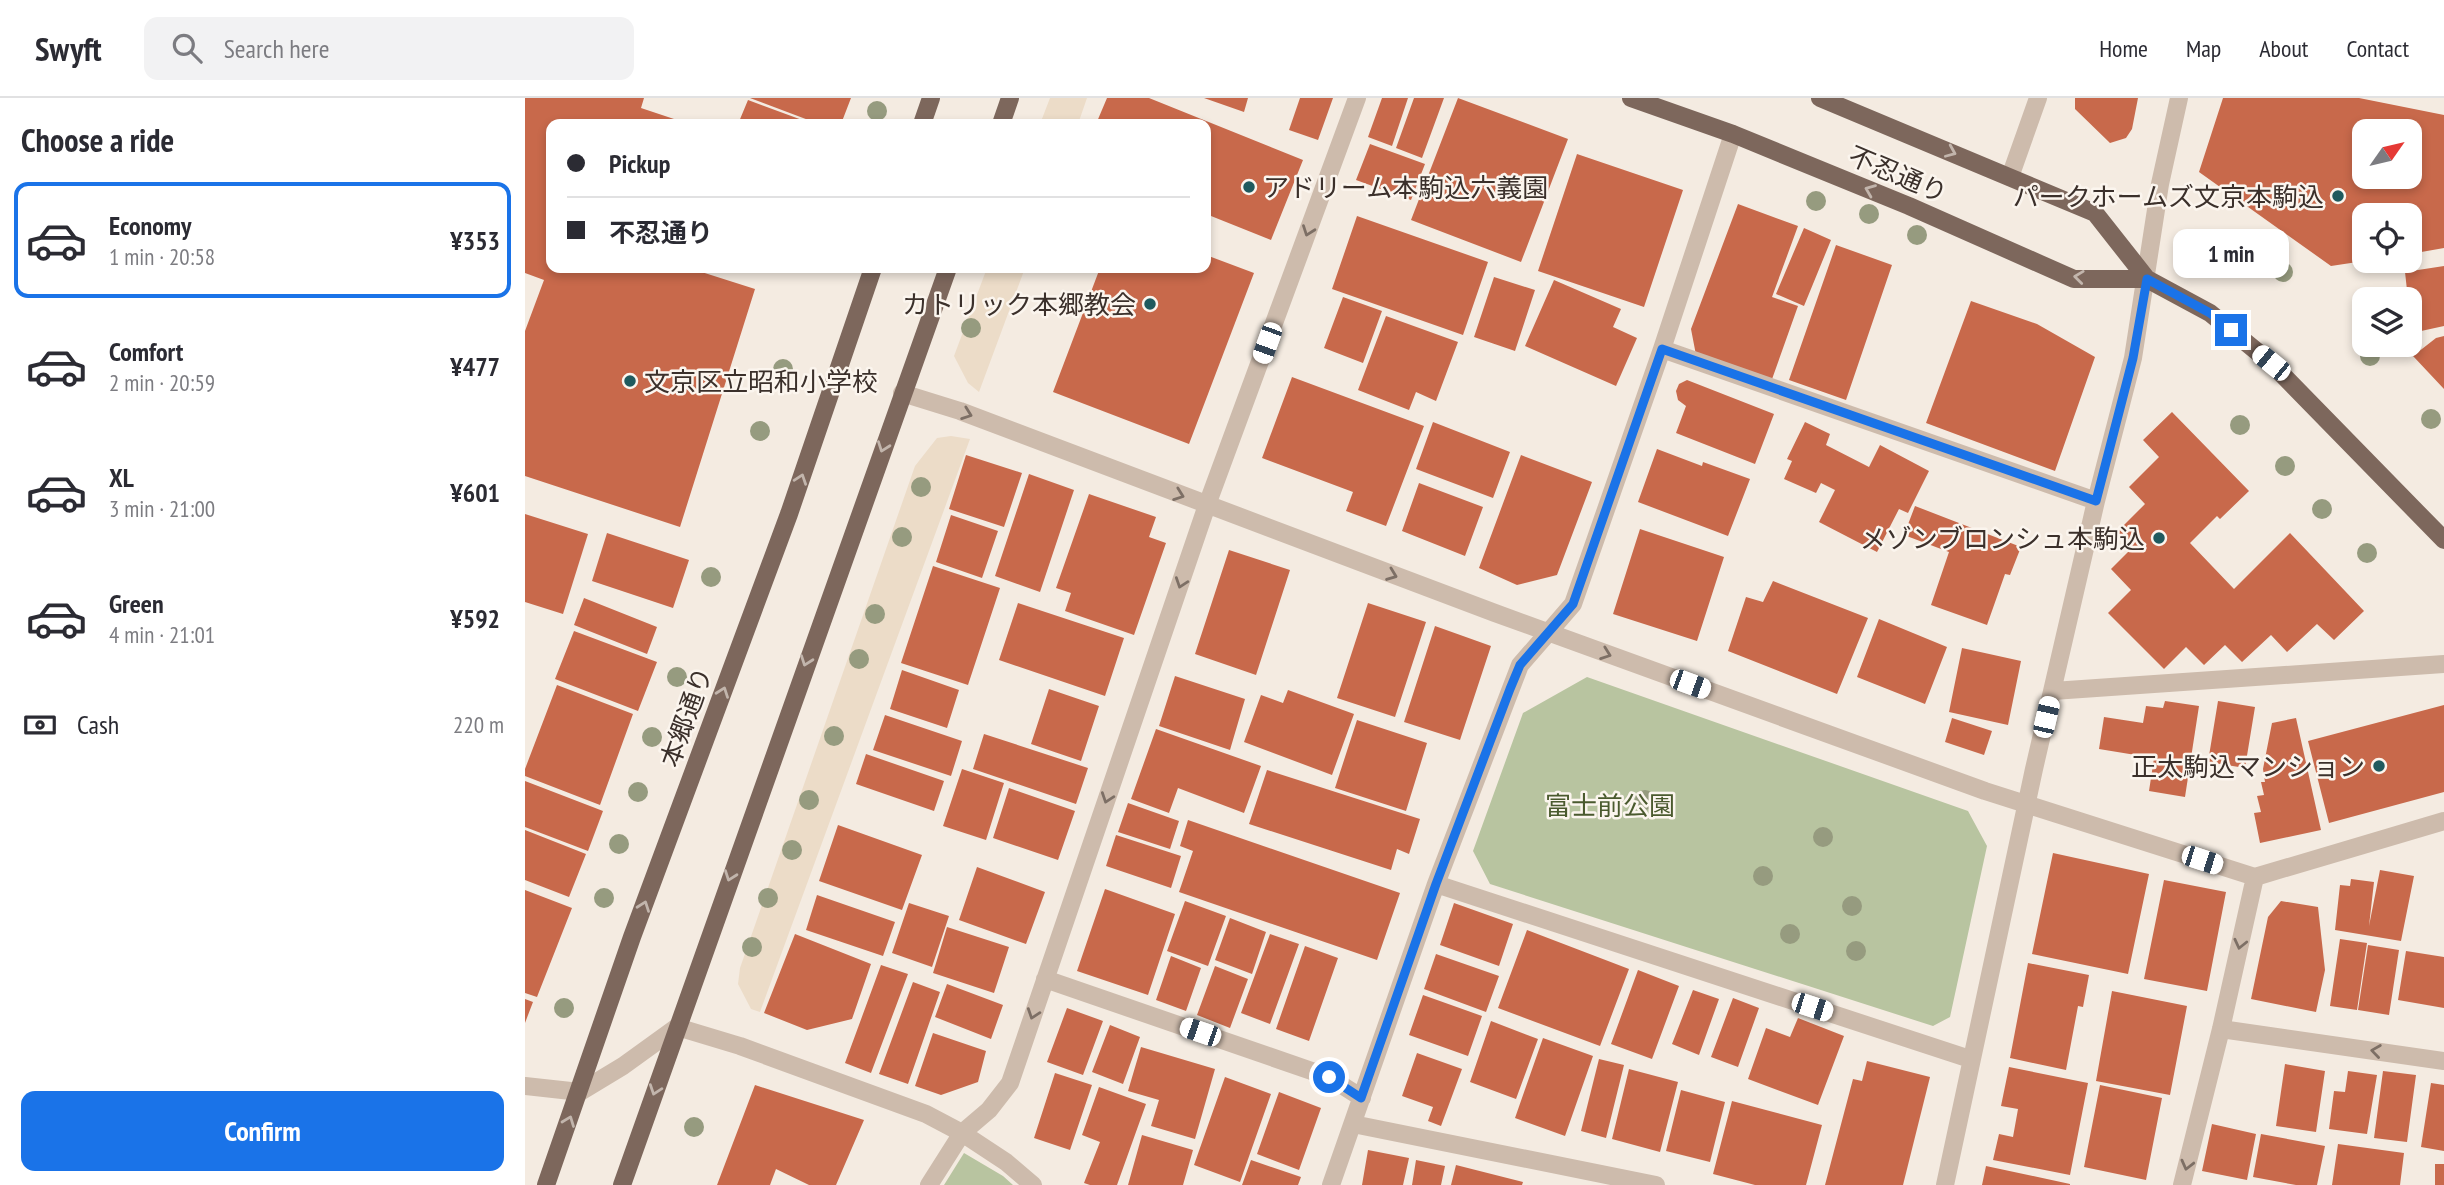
<!DOCTYPE html>
<html lang="en">
<head>
<meta charset="utf-8">
<style>
	:root { --surface:#fff; --page:#f2f2f3; --text:#2b2b33; --muted:#7c7c81; --line:#e1e1e2; --accent:#1a73e8 }
	body { margin:0; font-family:"PT Sans Narrow","Noto Sans JP",sans-serif; background:var(--page); color:var(--text); height:100vh; display:flex; flex-direction:column; font-size:26px; white-space:nowrap }
	* { box-sizing:border-box; margin:0 }
	p { font-size:23px; color:var(--muted) }
	.icon { flex:none; width:38px; height:38px; fill:none; stroke:currentColor; stroke-width:2; stroke-linecap:round; stroke-linejoin:round }
	.map { position:relative; flex:1; overflow:hidden }
	.drawer { display:flex; flex-direction:column; background:var(--surface); width:525px }
	.drawer>* { flex:none }
	.top-card { position:absolute; left:21px; top:21px; width:665px; height:154px; border-radius:14px; box-shadow:0 4px 10px #0003; display:grid; align-content:center; height:154px; padding:0 21px; background:var(--surface) }
	.needle { width:46px; rotate:56deg }
	.tools { position:absolute; left:1827px; top:21px; display:grid; gap:14px }
	.tools a { display:grid; place-items:center; width:70px; height:70px; border-radius:14px; background:var(--surface); box-shadow:0 4px 10px #0003; font-size:35px }
	.end { position:absolute; width:32px; height:32px; margin:-16px; border:9px solid #1a73e8; background:#fff; box-shadow:0 0 0 4px #fff }
	.from { border-radius:50% }
	.bubble { position:absolute; height:49px; border-radius:14px; background:var(--surface); box-shadow:0 4px 10px #0003; font-size:23px; font-weight:700; line-height:49px; text-align:center }
	.car { position:absolute; width:21px; height:42px; margin:-21px -10px; border-radius:9px; box-shadow:0 0 5px 2px #0007; background:linear-gradient(#fff 24%,#345 0 40%,#fff 0 76%,#345 0 86%,#fff 0) }
	.top-card b { display:flex; align-items:center; gap:24px; height:66px; font-size:26px }
	.top-card b+b { border-top:2px solid var(--line) }
	.top-card i { width:18px; height:18px; background:var(--text) }
	ul { padding:0; list-style:none }
	li { display:flex; align-items:center; gap:21px; height:116px; margin:0 14px 10px; padding:0 7px; border:4px solid transparent; border-radius:14px }
	li div { flex:1 }
	li b { display:block; font-size:26px }
	li em { font-style:normal; font-weight:700 }
	li.on { border-color:var(--accent) }
	li>.icon { width:63px; height:63px; stroke-width:1.5 }
	h2 { padding:0 21px; font-size:32px; line-height:84px }
	.pay { display:flex; align-items:center; gap:18px; height:77px; padding:0 21px; font-size:26px }
	.pay p { margin-inline-start:auto }
	.cta { display:flex; gap:14px; margin-top:auto; padding:14px 21px }
	.cta a { flex:1; height:80px; border-radius:14px; background:var(--accent); color:#fff; font-size:28px; font-weight:700; line-height:80px; text-align:center }
	header { display:flex; align-items:center; gap:42px; box-sizing:border-box; height:98px; padding:0 35px; background:var(--surface); border-bottom:2px solid var(--line) }
	header strong { font-size:33px }
	nav { display:flex; gap:38px; margin-inline-start:auto; font-size:24px }
	.search { width:490px; height:63px; background:var(--page); display:flex; align-items:center; gap:18px; box-sizing:border-box; padding:0 24px; border-radius:14px; color:var(--muted); font-size:26px }
	main { display:flex; flex:1; min-height:0 }
	.map>svg:first-child { display:block }
	.green { fill:#b8c4a0 }
	.plaza { fill:#ecdcc8 }
	.building { fill:#c8694b; fill-rule:evenodd }
	.lines { fill:none; stroke-linecap:round; stroke-linejoin:round }
	.minor { stroke:#cdbbac; stroke-width:18 }
	.major { stroke:#7d675c; stroke-width:18 }
	.tree { fill:#969b7f }
	.oneway { stroke:#c2b5ac }
	.oneway2 { stroke:#7d6f65 }
	.route { stroke:#1a73e8; stroke-width:9 }
	.poi-dot { fill:#1f5a5e; stroke:#fbf5ee; stroke-width:2.5 }
	.labels { text-anchor:middle; dominant-baseline:central; stroke-width:5; stroke-linejoin:round; paint-order:stroke }
	.street-label { font-size:26px; fill:#3b302b; stroke:#fbf5ee }
	.poi-label { font-size:26px; fill:#3b302b; stroke:#fbf5ee; text-anchor:end }
	.park-label { font-size:26px; fill:#4a5a2e; stroke:#fbf5ee }
</style>
</head>
<body>
<header>
<strong>Swyft</strong>
<div class="search"><svg class="icon" aria-label="search" viewBox="0 0 24 24"><circle cx="10" cy="10" r="6"/><path d="M15 15l6 6"/></svg>Search here</div>
<nav><a>Home</a><a>Map</a><a>About</a><a>Contact</a></nav>
</header>
<main>
<section class="drawer">
<h2>Choose a ride</h2>
<ul>
<li class="on"><svg class="icon" aria-label="car" viewBox="0 0 24 24"><path d="M5 17H2v-5l4-1 3-4h7l3 4 3 1v5h-3M9 17h6M6 11h13"/><circle cx="7" cy="17" r="2"/><circle cx="17" cy="17" r="2"/></svg><div><b>Economy</b><p>1 min · 20:58</p></div><em>¥353</em></li>
<li><svg class="icon" aria-label="car" viewBox="0 0 24 24"><path d="M5 17H2v-5l4-1 3-4h7l3 4 3 1v5h-3M9 17h6M6 11h13"/><circle cx="7" cy="17" r="2"/><circle cx="17" cy="17" r="2"/></svg><div><b>Comfort</b><p>2 min · 20:59</p></div><em>¥477</em></li>
<li><svg class="icon" aria-label="car" viewBox="0 0 24 24"><path d="M5 17H2v-5l4-1 3-4h7l3 4 3 1v5h-3M9 17h6M6 11h13"/><circle cx="7" cy="17" r="2"/><circle cx="17" cy="17" r="2"/></svg><div><b>XL</b><p>3 min · 21:00</p></div><em>¥601</em></li>
<li><svg class="icon" aria-label="car" viewBox="0 0 24 24"><path d="M5 17H2v-5l4-1 3-4h7l3 4 3 1v5h-3M9 17h6M6 11h13"/><circle cx="7" cy="17" r="2"/><circle cx="17" cy="17" r="2"/></svg><div><b>Green</b><p>4 min · 21:01</p></div><em>¥592</em></li>
</ul>
<div class="pay"><svg class="icon" aria-label="cash" viewBox="0 0 24 24"><path d="M3 7h18v10H3z"/><circle cx="12" cy="12" r="2"/></svg>Cash<p>220 m</p></div>
<div class="cta"><a>Confirm</a></div>
</section>
<div class="map">
<svg width="1919" height="1087" viewBox="0 0 1919 1087">
	<rect width="100%" height="100%" fill="#f4ebe1"/>
	<path class="green" d="M1062 579 1443 713 1462 748 1425 919 1408 928 965 786 948 753 998 615Z
		M439 1055 478 1078 488 1087H419Z"/>
	<path class="plaza" d="M525 0H562L553 26H515Z
		M462 170H500L454 294 443 285 429 258Z
		M426 338 445 341 235 914 226 911 213 886 215 870 390 368 412 340Z"/>
	<path class="building" d="M0 0H119L116 10 164 26H26V170H164L230 191 155 429 0 378V233L19 182 0 175Z
		M225 0H326L316 26H294Z
		M582 0H624L778 62 746 142 681 116V26H571Z
		M679 0H723L719 14Z
		M775 0H808L793 42 764 32Z
		M857 0H883L867 48 843 39Z
		M889 0H919L897 60 871 50Z
		M933 0 1043 41 996 164 886 122Z
		M1550 0H1613L1607 31 1601 40 1585 45 1550 11Z
		M1698 0H1834L1919 17V150L1885 156V117H1839V163L1806 168 1674 74ZM1839 33H1885V79H1839Z
		M223 2 288 26H213Z
		M845 46 900 66 886 102 831 82Z
		M1052 56 1158 92 1119 209 1013 173Z
		M1213 106 1273 128 1247 199 1273 208 1246 284 1171 257 1166 231Z
		M832 118 963 164 938 237 807 191Z
		M1279 130 1306 142 1279 208 1251 196Z
		M1311 147 1367 167 1321 302 1264 282Z
		M681 157 729 175 664 346 528 294 575 170H681Z
		M1919 168V228L1887 235 1885 201H1883L1880 174Z
		M969 179 1010 192 990 253 949 239Z
		M1029 182 1096 211 1088 229 1112 240 1091 288 1000 248Z
		M818 199 857 213 838 265 799 250Z
		M1446 203 1512 226 1570 259 1530 373 1401 325Z
		M861 218 933 244 911 303 891 294 884 312 833 292Z
		M1919 238V291L1888 258 1911 240Z
		M767 279 899 328 861 428 821 413 828 394 737 360Z
		M1162 282 1249 316 1230 366 1151 335 1161 308 1153 302 1151 293 1154 286Z
		M1647 314 1724 393 1695 421 1692 418 1665 445 1709 491 1765 435 1839 513 1809 542 1792 526 1762 554 1746 537 1717 564 1700 547 1679 567 1661 549 1639 571 1583 515 1606 492 1586 471 1607 450 1592 434 1620 406 1604 389 1634 359 1618 342Z
		M908 324 985 354 968 400 891 371Z
		M1280 324 1305 336 1301 347 1344 369 1355 347 1404 373 1383 415 1374 411 1352 454 1294 424 1310 392 1296 385 1291 395 1259 381 1267 363 1262 361Z
		M1132 351 1177 368 1178 364 1225 381 1203 438 1113 404Z
		M441 357 497 375 479 429 424 411Z
		M996 357 1067 384 1032 477 992 487 954 470Z
		M504 376 549 392 515 494 470 478Z
		M894 385 958 409 940 458 877 433Z
		M564 396 631 419 624 439 641 445 609 537 540 513 546 495 531 490Z
		M1390 408 1496 449 1485 477 1480 476 1462 527 1406 507 1424 454 1379 437Z
		M0 416 63 436 38 516 0 504Z
		M426 417 473 433 457 480 411 464Z
		M1115 431 1199 459 1172 543 1088 516Z
		M82 435 164 462 148 510 67 483Z
		M704 452 765 472 731 577 670 556Z
		M408 468 475 490 443 587 376 565Z
		M1248 483 1343 520 1312 596 1203 553 1221 499 1238 504Z
		M59 500 132 529 122 556 49 527Z
		M493 505 599 540 580 598 474 562Z
		M843 505 901 524 870 619 812 600Z
		M1354 521 1422 549 1400 606 1332 579Z
		M910 528 966 548 935 642 879 624Z
		M49 533 132 564 113 613 30 581Z
		M1437 550 1496 563 1483 627 1424 614Z
		M377 572 434 592 422 630 365 611Z
		M650 578 720 601 705 652 634 628Z
		M32 587 108 616 75 707 0 678V671Z
		M524 591 574 608 556 663 506 646Z
		M763 592 829 616 807 677 719 644 736 597 758 605Z
		M1640 603 1674 608 1660 699 1624 693 1629 660 1574 651 1579 619 1618 625 1621 608 1638 610Z
		M1693 603 1730 609 1720 670 1683 664Z
		M1919 607V694L1804 725 1783 643Z
		M360 617 437 643 426 678 348 652Z
		M1427 620 1467 633 1459 657 1420 644Z
		M1771 620 1796 732 1735 745 1729 715 1736 714 1732 698 1739 697 1736 684H1740L1738 671 1747 625Z
		M832 622 902 645 881 713 810 690Z
		M631 631 736 668 719 715 653 690 644 715 606 701Z
		M459 636 563 670 551 706 448 671Z
		M341 656 419 683 409 713 331 686Z
		M437 671 479 685 461 742 418 728Z
		M742 672 895 721 884 756 872 751 866 772 724 726Z
		M0 683 78 713 63 753 0 729Z
		M484 690 550 713 533 762 468 740Z
		M603 705 654 723 645 751 593 734Z
		M663 722 875 795 852 862 654 794 668 753 655 748Z
		M313 727 397 757 377 812 294 783Z
		M0 732 61 756 44 799 0 782Z
		M591 737 656 758 646 790 581 768Z
		M1528 755 1624 776 1603 876 1507 856Z
		M452 769 520 794 501 846 434 822Z
		M1855 772 1889 778 1876 843 1810 832 1815 787 1825 788 1826 781 1849 784 1844 828Z
		M1639 782 1701 794 1682 893 1619 881Z
		M580 791 650 816 623 897 552 873Z
		M0 792 47 810 12 899 0 895Z
		M292 797 370 824 358 858 281 832Z
		M660 803 701 818 683 868 642 853Z
		M1756 803 1793 809 1800 872 1791 914 1726 901 1743 819Z
		M384 805 424 818 407 869 367 855Z
		M929 805 988 826 974 868 915 847Z
		M705 820 741 834 727 876 690 862Z
		M422 829 484 849 469 895 408 875Z
		M1002 832 1104 871 1075 948 973 910Z
		M270 836 346 866 327 921 282 932 239 915Z
		M745 836 774 846 745 926 716 915Z
		M1815 841 1842 845 1832 912 1805 908Z
		M1843 847 1874 852 1864 917 1833 912Z
		M780 848 813 860 784 943 751 931Z
		M1881 853 1919 859V910L1873 902Z
		M911 856 974 878 961 914 899 891Z
		M646 858 676 870 661 913 631 902Z
		M1503 865 1564 877 1558 909 1553 908 1541 972 1485 960Z
		M356 867 383 876 346 975 320 965Z
		M690 868 723 881 705 930 672 917Z
		M1113 872 1154 888 1127 961 1086 946Z
		M388 884 415 894 383 986 354 976Z
		M422 886 478 907 466 941 410 919Z
		M1168 892 1194 901 1174 957 1147 946Z
		M1587 893 1662 908 1645 997 1571 983Z
		M898 897 957 918 943 958 884 937Z
		M1208 900 1234 910 1213 969 1186 959Z
		M0 901 8 904 0 925Z
		M542 910 578 923 558 977 522 964Z
		M1273 920 1319 938 1293 1007 1223 981 1241 930 1265 939Z
		M966 923 1013 941 991 1001 945 984Z
		M585 927 615 939 598 986 567 974Z
		M408 935 461 953 453 984 416 997 390 988Z
		M1018 940 1068 958 1040 1038 990 1020Z
		M616 949 690 971 670 1041 626 1028 634 1002 603 993Z
		M892 955 937 971 916 1028 903 1023 908 1009 877 998Z
		M1074 961 1099 967 1081 1040 1056 1033Z
		M1342 963 1405 979 1378 1087H1300L1328 981 1337 983Z
		M1760 966 1800 973 1791 1034 1751 1028Z
		M1484 969 1563 985 1545 1077 1468 1062 1474 1036 1488 1039 1493 1011 1476 1008Z
		M1104 971 1153 984 1135 1054 1087 1041Z
		M1823 973 1852 977 1842 1036 1804 1031 1809 993 1820 994Z
		M1858 973 1891 977 1882 1044 1849 1040Z
		M530 975 567 987 545 1052 509 1040Z
		M700 979 746 996 715 1084 669 1067Z
		M1906 985 1919 987V1053L1896 1049Z
		M230 987 339 1022 311 1087H284L251 1071 245 1087H192Z
		M1575 987 1637 1000 1621 1082 1559 1069Z
		M574 989 621 1006 592 1087H565L559 1085 575 1044 557 1037Z
		M1156 992 1200 1004 1185 1064 1141 1053Z
		M754 994 796 1010 774 1072 732 1056Z
		M1207 1003 1297 1027 1281 1087H1230L1188 1076Z
		M1687 1026 1731 1036 1722 1082 1677 1073Z
		M1736 1036 1800 1048 1792 1087H1771L1728 1079Z
		M617 1037 668 1052 658 1087H603Z
		M1813 1046 1879 1055 1875 1087H1807Z
		M843 1052 884 1060 878 1087H837Z
		M726 1062 776 1079 773 1087H717Z
		M891 1062 920 1068 916 1087H887Z
		M1910 1066H1919V1087H1910Z
		M931 1067 998 1084 997 1087H926Z
		M1461 1068 1545 1086V1087H1457Z"/>
	<g class="lines">
		<path class="minor" d="M1485 79 1513 0
			M1137 251 1571 403
			M377 295 435 313 970 515 1460 693 1730 779 1919 723
			M1528 593 1919 566
			M911 786 1445 961
			M520 881 804 979 837 1000
			M1696 931 1919 963
			M0 988 55 994 98 968 152 929 215 948 401 1016 437 1035 481 1064 508 1087
			M828 1026 1131 1087
			M404 1087 437 1035 464 1012 485 985 682 407 832 0
			M806 1087 911 786 995 567 1048 506 1137 251 1208 36
			M1420 1087 1509 671 1571 403 1608 260 1635 86 1654 0
			M1657 1087 1696 931 1730 779"/>
		<path class="major" d="M1106 0 1208 36 1384 108 1549 181H1622
			M1295 0 1570 115 1622 181 1685 215 1746 265 1919 442
			M397 26 406 0
			M476 26 485 0
			M21 1087 107 839 264 416 348 170
			M97 1087 423 170"/>
	</g>
	<g class="tree">
		<circle cx="352" cy="13" r="10"/>
		<circle cx="1291" cy="103" r="10"/>
		<circle cx="1344" cy="116" r="10"/>
		<circle cx="1392" cy="137" r="10"/>
		<circle cx="1758" cy="174" r="10"/>
		<circle cx="446" cy="230" r="10"/>
		<circle cx="1845" cy="258" r="10"/>
		<circle cx="258" cy="271" r="10"/>
		<circle cx="1906" cy="321" r="10"/>
		<circle cx="1715" cy="327" r="10"/>
		<circle cx="235" cy="333" r="10"/>
		<circle cx="1760" cy="368" r="10"/>
		<circle cx="396" cy="389" r="10"/>
		<circle cx="1797" cy="411" r="10"/>
		<circle cx="377" cy="439" r="10"/>
		<circle cx="1842" cy="455" r="10"/>
		<circle cx="186" cy="479" r="10"/>
		<circle cx="350" cy="516" r="10"/>
		<circle cx="334" cy="561" r="10"/>
		<circle cx="152" cy="579" r="10"/>
		<circle cx="309" cy="638" r="10"/>
		<circle cx="127" cy="639" r="10"/>
		<circle cx="113" cy="694" r="10"/>
		<circle cx="284" cy="702" r="10"/>
		<circle cx="1120" cy="702" r="10"/>
		<circle cx="1298" cy="739" r="10"/>
		<circle cx="94" cy="746" r="10"/>
		<circle cx="267" cy="752" r="10"/>
		<circle cx="1238" cy="778" r="10"/>
		<circle cx="79" cy="800" r="10"/>
		<circle cx="243" cy="800" r="10"/>
		<circle cx="1327" cy="808" r="10"/>
		<circle cx="1265" cy="836" r="10"/>
		<circle cx="227" cy="849" r="10"/>
		<circle cx="1331" cy="853" r="10"/>
		<circle cx="39" cy="910" r="10"/>
		<circle cx="169" cy="1029" r="10"/>
	</g>
	<defs><path id="oneway-chevron" d="M-2-3.5L2.5 0L-2 3.5" fill="none" stroke-width="1.6" stroke-linecap="round" stroke-linejoin="round" transform="scale(1.75)"/></defs>
	<g class="oneway">
		<use href="#oneway-chevron" transform="translate(1426 54) rotate(23)"/>
		<use href="#oneway-chevron" transform="translate(1345 92) rotate(-158)"/>
		<use href="#oneway-chevron" transform="translate(1554 179) rotate(-173)"/>
		<use href="#oneway-chevron" transform="translate(358 349) rotate(110)"/>
		<use href="#oneway-chevron" transform="translate(276 381) rotate(-71)"/>
		<use href="#oneway-chevron" transform="translate(281 563) rotate(110)"/>
		<use href="#oneway-chevron" transform="translate(198 594) rotate(-70)"/>
		<use href="#oneway-chevron" transform="translate(205 778) rotate(110)"/>
		<use href="#oneway-chevron" transform="translate(119 808) rotate(-70)"/>
		<use href="#oneway-chevron" transform="translate(130 992) rotate(109)"/>
		<use href="#oneway-chevron" transform="translate(44 1023) rotate(-69)"/>
	</g>
	<g class="oneway2">
		<use href="#oneway-chevron" transform="translate(783 133) rotate(110)"/>
		<use href="#oneway-chevron" transform="translate(442 316) rotate(20)"/>
		<use href="#oneway-chevron" transform="translate(654 397) rotate(20)"/>
		<use href="#oneway-chevron" transform="translate(867 477) rotate(21)"/>
		<use href="#oneway-chevron" transform="translate(656 485) rotate(109)"/>
		<use href="#oneway-chevron" transform="translate(1081 556) rotate(20)"/>
		<use href="#oneway-chevron" transform="translate(582 700) rotate(109)"/>
		<use href="#oneway-chevron" transform="translate(1715 846) rotate(103)"/>
		<use href="#oneway-chevron" transform="translate(508 916) rotate(109)"/>
		<use href="#oneway-chevron" transform="translate(1851 953) rotate(-172)"/>
		<use href="#oneway-chevron" transform="translate(1662 1067) rotate(104)"/>
	</g>
	<g class="lines">
		<path class="route" d="M804 979 836 1000 911 786 985 591 995 567 1048 506 1137 251 1571 403 1608 260 1622 181 1685 215 1706 232"/>
	</g>
	<g class="poi-dot">
		<circle cx="724" cy="89" r="7"/>
		<circle cx="1813" cy="98" r="7"/>
		<circle cx="625" cy="206" r="7"/>
		<circle cx="105" cy="283" r="7"/>
		<circle cx="1634" cy="440" r="7"/>
		<circle cx="1854" cy="668" r="7"/>
	</g>
	<g class="labels">
		<g class="street-label">
			<text transform="translate(1373 76) rotate(23)">不忍通り</text>
			<text transform="translate(161 619) rotate(-70)">本郷通り</text>
		</g>
		<g class="poi-label">
			<text x="738" y="89" text-anchor="start">アドリーム本駒込六義園</text>
			<text x="1799" y="98">パークホームズ文京本駒込</text>
			<text x="611" y="206">カトリック本郷教会</text>
			<text x="119" y="283" text-anchor="start">文京区立昭和小学校</text>
			<text x="1620" y="440">メゾンブロンシュ本駒込</text>
			<text x="1840" y="668">正太駒込マンション</text>
		</g>
		<g class="park-label">
			<text x="1085" y="707">富士前公園</text>
		</g>
	</g>
</svg>
<div class="tools">
<a><svg class="needle" viewBox="-14 -14 28 28"><path d="M0-13l5 13h-10z" fill="#e53935"/><path d="M0 13l5-13h-10z" fill="#7c7c81"/></svg></a>
<a><svg class="icon" aria-label="locate" viewBox="0 0 24 24"><circle cx="12" cy="12" r="6"/><path d="M12 2v4M12 18v4M2 12h4M18 12h4"/></svg></a>
<a><svg class="icon" aria-label="layers" viewBox="0 0 24 24"><path d="M12 4l9 5-9 5-9-5zM3 14l9 5 9-5"/></svg></a>
</div>
<i class="end from" style="left:804px;top:979px"></i>
<i class="end" style="left:1706px;top:232px"></i>
<div class="bubble" style="left:1648px;top:131px;width:116px">1 min</div>
<i class="car" style="left:742px;top:245px;rotate:200deg"></i>
<i class="car" style="left:1746px;top:265px;rotate:309deg"></i>
<i class="car" style="left:1165px;top:586px;rotate:110deg"></i>
<i class="car" style="left:1521px;top:619px;rotate:13deg"></i>
<i class="car" style="left:1677px;top:762px;rotate:108deg"></i>
<i class="car" style="left:1287px;top:909px;rotate:108deg"></i>
<i class="car" style="left:675px;top:934px;rotate:289deg"></i>
<div class="top-card">
<b><i class="from"></i>Pickup</b>
<b><i></i>不忍通り</b>
</div>
</div>
</main>
</body>
</html>
